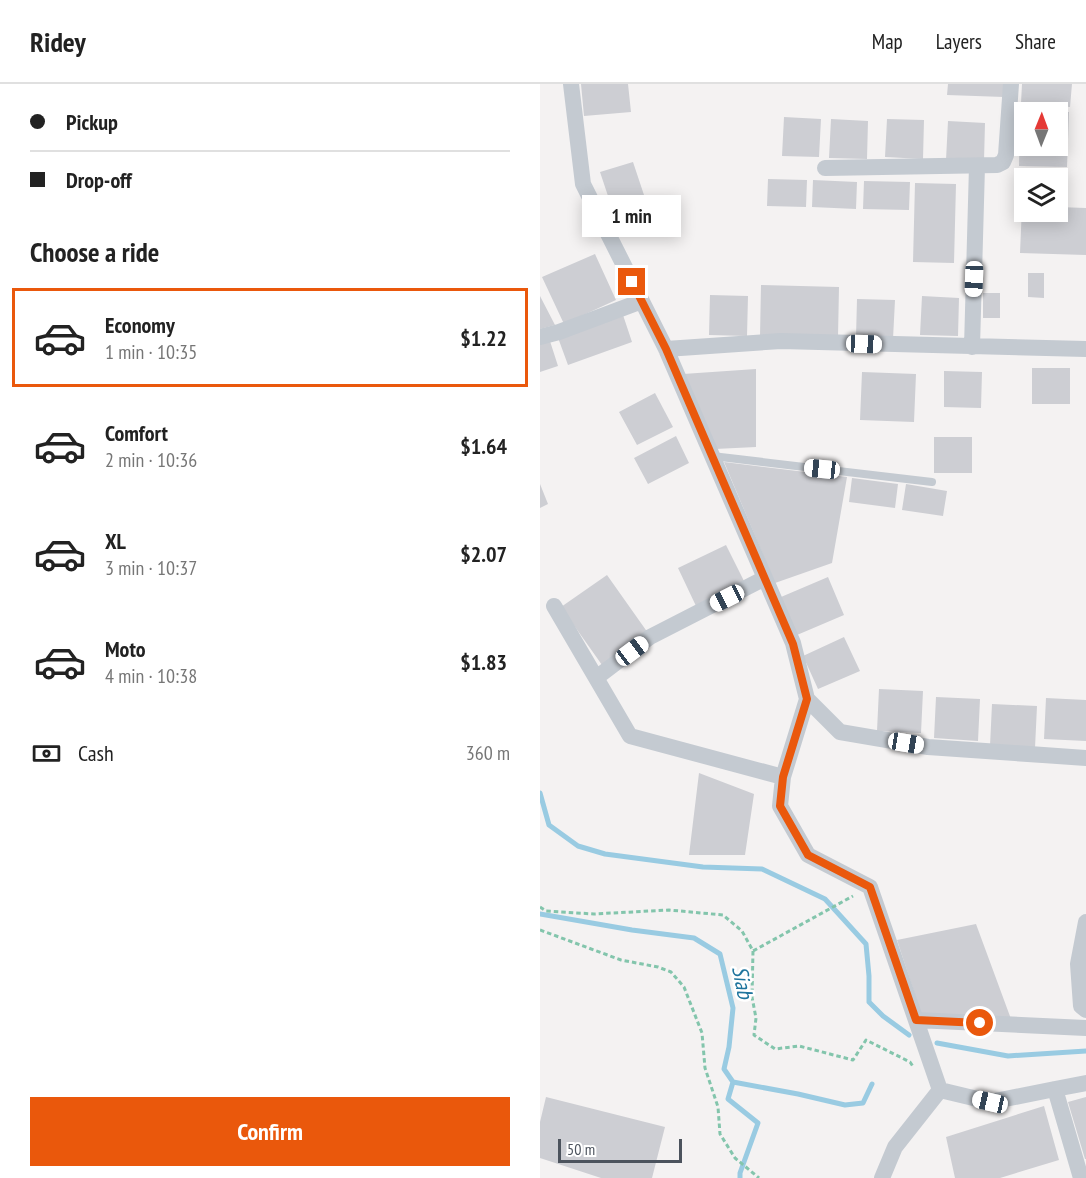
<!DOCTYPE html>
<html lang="en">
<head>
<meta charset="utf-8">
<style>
	:root { --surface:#fff; --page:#f2f2f2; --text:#222; --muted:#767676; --line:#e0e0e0; --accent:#ea580c }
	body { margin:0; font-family:"PT Sans Narrow",sans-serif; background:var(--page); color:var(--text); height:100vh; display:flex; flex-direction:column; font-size:22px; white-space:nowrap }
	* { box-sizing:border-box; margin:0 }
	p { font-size:20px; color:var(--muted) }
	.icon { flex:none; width:33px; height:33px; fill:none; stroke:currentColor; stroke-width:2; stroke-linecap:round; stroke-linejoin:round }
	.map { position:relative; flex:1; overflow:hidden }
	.panel { display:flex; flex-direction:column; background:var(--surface); width:540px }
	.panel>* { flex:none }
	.top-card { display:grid; align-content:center; height:132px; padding:0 30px; background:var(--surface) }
	.needle { width:39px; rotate:1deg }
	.buttons { position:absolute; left:474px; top:18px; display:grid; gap:12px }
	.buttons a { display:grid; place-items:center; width:54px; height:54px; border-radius:0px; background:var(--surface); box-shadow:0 3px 15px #0003; font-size:30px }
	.scale { position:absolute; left:18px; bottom:15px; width:124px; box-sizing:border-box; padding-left:6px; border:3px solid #4c535d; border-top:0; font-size:16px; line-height:21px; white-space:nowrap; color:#4c535d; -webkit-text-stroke:4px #fff; paint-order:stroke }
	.end { position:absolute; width:27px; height:27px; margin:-14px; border:8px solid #ea580c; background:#fff; box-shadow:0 0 0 3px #fff }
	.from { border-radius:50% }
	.bubble { position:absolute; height:42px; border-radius:0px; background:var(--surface); box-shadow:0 3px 15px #0003; font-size:20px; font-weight:600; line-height:42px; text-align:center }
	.car { position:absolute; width:18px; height:36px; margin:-18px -9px; border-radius:8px; box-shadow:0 0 4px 2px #0007; background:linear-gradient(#fff 24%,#345 0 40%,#fff 0 76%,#345 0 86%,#fff 0) }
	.top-card b { display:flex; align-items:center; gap:21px; height:57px; font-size:22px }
	.top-card b+b { border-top:2px solid var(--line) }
	.top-card i { width:15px; height:15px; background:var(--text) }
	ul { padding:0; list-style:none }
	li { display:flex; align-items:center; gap:18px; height:99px; margin:0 12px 9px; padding:0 18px; border:3px solid transparent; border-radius:0px }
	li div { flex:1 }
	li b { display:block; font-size:22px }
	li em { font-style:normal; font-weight:600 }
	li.on { border-color:var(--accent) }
	li>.icon { width:54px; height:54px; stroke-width:1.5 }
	h2 { padding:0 30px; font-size:27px; line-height:72px }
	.pay { display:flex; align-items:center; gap:15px; height:66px; padding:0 30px; font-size:22px }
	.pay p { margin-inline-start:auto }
	.action { display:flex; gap:12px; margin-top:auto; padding:12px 30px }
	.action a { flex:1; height:69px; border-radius:0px; background:var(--accent); color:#fff; font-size:24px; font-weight:600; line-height:69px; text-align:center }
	header { display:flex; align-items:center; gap:36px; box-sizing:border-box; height:84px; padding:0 30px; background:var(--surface); border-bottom:2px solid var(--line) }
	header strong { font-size:28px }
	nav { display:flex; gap:33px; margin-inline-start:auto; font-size:21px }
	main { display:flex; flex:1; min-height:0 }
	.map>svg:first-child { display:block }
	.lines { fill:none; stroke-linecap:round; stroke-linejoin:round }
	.stream { stroke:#99cbe2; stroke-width:5 }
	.building { fill:#cdced3 }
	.path { stroke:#83c5ac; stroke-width:3; stroke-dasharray:4.5 3; stroke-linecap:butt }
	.lane { stroke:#c4cad1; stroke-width:8 }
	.street { stroke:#c4cad1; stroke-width:16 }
	.route { stroke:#ea580c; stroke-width:8 }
	.labels { text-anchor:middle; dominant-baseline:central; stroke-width:5; stroke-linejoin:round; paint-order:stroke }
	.water-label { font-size:22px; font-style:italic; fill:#1f749d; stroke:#fff }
</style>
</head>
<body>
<header>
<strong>Ridey</strong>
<nav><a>Map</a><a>Layers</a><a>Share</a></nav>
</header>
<main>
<section class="panel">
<div class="top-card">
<b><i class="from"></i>Pickup</b>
<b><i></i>Drop-off</b>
</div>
<h2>Choose a ride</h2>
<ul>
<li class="on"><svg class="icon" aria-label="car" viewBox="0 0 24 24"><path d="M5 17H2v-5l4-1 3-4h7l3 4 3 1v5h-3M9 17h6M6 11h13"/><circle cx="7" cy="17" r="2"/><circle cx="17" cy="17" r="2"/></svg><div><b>Economy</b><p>1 min · 10:35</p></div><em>$1.22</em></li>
<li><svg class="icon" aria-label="car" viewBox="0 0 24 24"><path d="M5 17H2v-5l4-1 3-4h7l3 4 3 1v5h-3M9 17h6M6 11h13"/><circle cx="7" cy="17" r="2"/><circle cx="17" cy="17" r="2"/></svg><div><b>Comfort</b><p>2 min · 10:36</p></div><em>$1.64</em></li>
<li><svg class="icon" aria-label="car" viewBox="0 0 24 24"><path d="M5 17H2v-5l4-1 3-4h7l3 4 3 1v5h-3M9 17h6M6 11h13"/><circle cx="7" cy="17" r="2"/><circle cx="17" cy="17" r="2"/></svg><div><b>XL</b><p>3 min · 10:37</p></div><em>$2.07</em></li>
<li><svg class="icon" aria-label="car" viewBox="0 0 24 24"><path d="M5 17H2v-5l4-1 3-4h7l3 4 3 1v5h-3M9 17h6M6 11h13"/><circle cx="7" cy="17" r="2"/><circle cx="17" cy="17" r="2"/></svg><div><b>Moto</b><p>4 min · 10:38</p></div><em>$1.83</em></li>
</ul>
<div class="pay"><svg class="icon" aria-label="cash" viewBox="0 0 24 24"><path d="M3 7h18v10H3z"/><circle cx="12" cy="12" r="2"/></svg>Cash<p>360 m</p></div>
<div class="action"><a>Confirm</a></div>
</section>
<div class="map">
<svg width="546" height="1094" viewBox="0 0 546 1094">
	<rect width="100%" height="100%" fill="#f4f2f2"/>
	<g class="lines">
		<path class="stream" d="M0 709 9 741 38 762 65 770 163 783 222 785 285 815 326 860 329 892V918L343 932 369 951
			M0 830 92 846 154 854 180 870 193 924 189 963 184 985 193 998 258 1010 305 1021 323 1019 332 1000
			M397 959 468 972 546 967
			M193 998 188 1015 218 1039 200 1089V1094"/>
	</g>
	<path class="building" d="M41 0H88L91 28 44 32Z
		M408 0H465L464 13 407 11Z
		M482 0H532L530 23 481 19Z
		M480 27H484V62H518V28H529L527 83 479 82Z
		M244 33 281 35 279 73 242 72Z
		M291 35 328 37 327 75 289 74Z
		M347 35 384 36 383 75 345 73Z
		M408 37 445 39 444 77 406 76Z
		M93 78 104 111 71 121 60 88Z
		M228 95 267 96 266 123 227 122Z
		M273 96 317 98 316 125 272 123Z
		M324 97 370 98 369 126 323 125Z
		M375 99 416 100 414 179 373 178Z
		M482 122H484V128H518V123L546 124V171L480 169Z
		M55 170 76 216 24 240 2 193Z
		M488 189H504V214L488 213Z
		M221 201 299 203 298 253 220 252Z
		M443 209H460V234H443Z
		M170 211 208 212 207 252 169 251Z
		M0 212 15 241 0 245Z
		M382 212 419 214 418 252 380 251Z
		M317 215 355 216 353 255 316 253Z
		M82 228 92 258 28 281 17 251Z
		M9 254 18 282 0 288V257Z
		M492 284H530V320H492Z
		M216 285V363L175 365 143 290Z
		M404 287 442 288 441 324 404 323Z
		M322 288 376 290 374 338 320 336Z
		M115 309 133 343 97 361 79 328Z
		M136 352 149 379 108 400 94 374Z
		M394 353H432V389H394Z
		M184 378 307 393 292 479 235 499Z
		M312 394 358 400 355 424 309 418Z
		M0 400 8 420 0 424Z
		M366 400 407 407 403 432 362 426Z
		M186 461 205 499 156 522 138 484Z
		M67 491 108 549 62 581 21 523Z
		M288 493 304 531 257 551 241 513Z
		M304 553 320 587 278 605 263 572Z
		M339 605 383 607 381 649 337 647Z
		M396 613 440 615 438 657 394 654Z
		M506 614 546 616V657L504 655Z
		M452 620 497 622 495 664 450 662Z
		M159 689 214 710 205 771H149Z
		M436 840 471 935 382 932 357 856Z
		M6 1013 125 1043 112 1094H61L0 1074V1038Z
		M546 1013V1075H545L528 1018Z
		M504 1022 519 1076 460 1094H415L406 1053Z"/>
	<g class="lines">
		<path class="path" d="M0 823 6 827 54 830 129 826 183 831 202 847 213 867 313 812
			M0 846 81 876 118 883 131 888 144 903 162 949 165 984 178 1023 180 1050 195 1074 219 1094
			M213 867 212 913 216 934 214 951 235 965 259 962 313 976 326 956 370 978 374 984"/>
		<path class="lane" d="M172 372 392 398"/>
		<path class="street" d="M31 0 43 100 126 265 253 559 267 615 243 693 240 722 268 771 330 803 400 1006
			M285 84 457 81 463 78 466 71 471 0
			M0 253 19 248 102 217
			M432 263 437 82
			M126 265 241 257 546 265
			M14 522 90 652 243 693
			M56 594 110 553 225 494
			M267 615 300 648 388 663 546 674
			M546 838 538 880 541 922 546 926
			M376 936 546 944
			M400 1006 450 1018 515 1005
			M342 1094 355 1063 400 1006
			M541 1094 515 1005 546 999"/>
	</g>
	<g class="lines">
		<path class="route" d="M92 198 126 265 253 560 267 615 243 693 240 722 268 771 330 803 376 936 440 939"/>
	</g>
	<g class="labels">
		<g class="water-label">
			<text transform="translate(203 898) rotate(79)">Siab</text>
		</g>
	</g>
</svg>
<div class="buttons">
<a><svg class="needle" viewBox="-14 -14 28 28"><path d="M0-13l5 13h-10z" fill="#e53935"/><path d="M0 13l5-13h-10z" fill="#767676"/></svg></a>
<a><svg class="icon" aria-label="layers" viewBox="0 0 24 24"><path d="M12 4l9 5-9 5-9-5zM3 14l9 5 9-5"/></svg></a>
</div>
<div class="scale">50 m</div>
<i class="end from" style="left:440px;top:939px"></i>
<i class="end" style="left:92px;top:198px"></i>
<div class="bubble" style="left:42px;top:111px;width:99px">1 min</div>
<i class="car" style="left:434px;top:195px;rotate:182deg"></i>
<i class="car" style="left:324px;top:260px;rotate:92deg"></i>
<i class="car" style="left:282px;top:385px;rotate:276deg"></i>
<i class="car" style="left:187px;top:514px;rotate:243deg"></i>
<i class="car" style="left:92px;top:567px;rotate:53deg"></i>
<i class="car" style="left:366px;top:659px;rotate:99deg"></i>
<i class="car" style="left:450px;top:1018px;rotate:283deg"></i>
</div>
</main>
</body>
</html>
